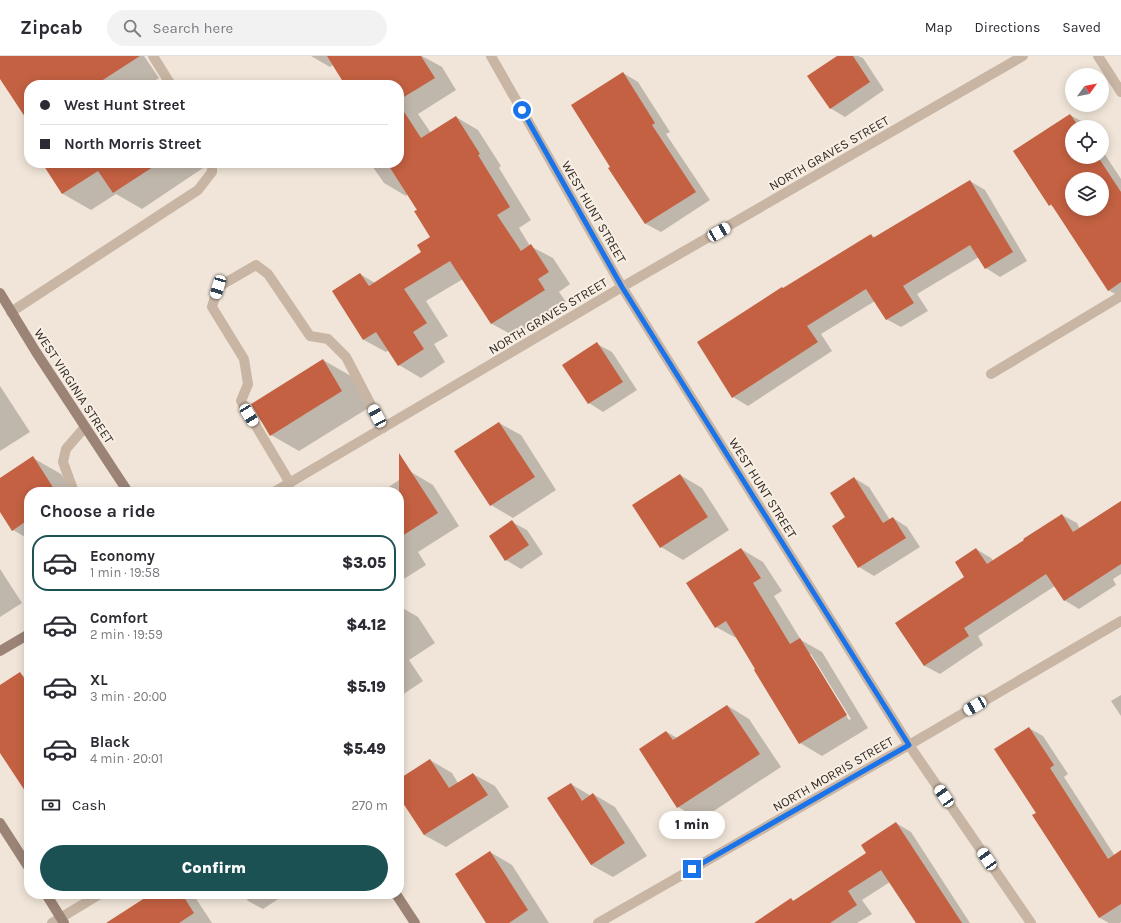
<!DOCTYPE html>
<html lang="en">
<head>
<meta charset="utf-8">
<style>
	:root { --surface:#fff; --page:#f2f2f3; --text:#2b2b33; --muted:#7c7c81; --line:#e1e1e2; --accent:#1c5154 }
	body { margin:0; font-family:Karla,sans-serif; background:var(--page); color:var(--text); height:100vh; display:flex; flex-direction:column; font-size:15px; white-space:nowrap }
	* { box-sizing:border-box; margin:0 }
	p { font-size:13px; color:var(--muted) }
	.icon { flex:none; width:22px; height:22px; fill:none; stroke:currentColor; stroke-width:2; stroke-linecap:round; stroke-linejoin:round }
	.map { position:relative; flex:1; overflow:hidden }
	.panel { position:absolute; left:24px; top:431px; width:380px; height:412px; display:flex; flex-direction:column; background:var(--surface); border-radius:16px; box-shadow:0 2px 10px #0003 }
	.panel>* { flex:none }
	.guide { position:absolute; left:24px; top:24px; width:380px; height:88px; border-radius:16px; box-shadow:0 2px 10px #0003; display:grid; align-content:center; height:88px; padding:0 16px; background:var(--surface) }
	.needle { width:26px; rotate:57deg }
	.buttons { position:absolute; left:1065px; top:12px; display:grid; gap:8px }
	.buttons a { display:grid; place-items:center; width:44px; height:44px; border-radius:50%; background:var(--surface); box-shadow:0 2px 10px #0003; font-size:20px }
	.end { position:absolute; width:18px; height:18px; margin:-9px; border:5px solid #1a73e8; background:#fff; box-shadow:0 0 0 2px #fff }
	.from { border-radius:50% }
	.bubble { position:absolute; height:28px; border-radius:14px; background:var(--surface); box-shadow:0 2px 10px #0003; font-size:13px; font-weight:800; line-height:28px; text-align:center }
	.car { position:absolute; width:12px; height:24px; margin:-12px -6px; border-radius:5px; box-shadow:0 0 3px 1px #0007; background:linear-gradient(#fff 24%,#345 0 40%,#fff 0 76%,#345 0 86%,#fff 0) }
	.guide b { display:flex; align-items:center; gap:14px; height:38px; font-size:15px }
	.guide b+b { border-top:1px solid var(--line) }
	.guide i { width:10px; height:10px; background:var(--text) }
	ul { padding:0; list-style:none }
	li { display:flex; align-items:center; gap:12px; height:56px; margin:0 8px 6px; padding:0 8px; border:2px solid transparent; border-radius:16px }
	li div { flex:1 }
	li b { display:block; font-size:15px }
	li em { font-style:normal; font-weight:800 }
	li.on { border-color:var(--accent) }
	li>.icon { width:36px; height:36px; stroke-width:1.5 }
	h2 { padding:0 16px; font-size:18px; line-height:48px }
	.pay { display:flex; align-items:center; gap:10px; height:44px; padding:0 16px; font-size:15px }
	.pay p { margin-inline-start:auto }
	.action { display:flex; gap:8px; margin-top:auto; padding:8px 16px }
	.action a { flex:1; height:46px; border-radius:24px; background:var(--accent); color:#fff; font-size:16px; font-weight:800; line-height:46px; text-align:center }
	header { display:flex; align-items:center; gap:24px; box-sizing:border-box; height:56px; padding:0 20px; background:var(--surface); border-bottom:1px solid var(--line) }
	header strong { font-size:19px }
	nav { display:flex; gap:22px; margin-inline-start:auto; font-size:14px }
	.search { width:280px; height:36px; background:var(--page); display:flex; align-items:center; gap:10px; box-sizing:border-box; padding:0 14px; border-radius:22px; color:var(--muted); font-size:15px }
	.map>svg:first-child { display:block }
	.shadow { fill:#0003; fill-rule:evenodd }
	.building { fill:#c46142; fill-rule:evenodd }
	.lines { fill:none; stroke-linecap:round; stroke-linejoin:round }
	.lane { stroke:#c8b5a4; stroke-width:10 }
	.street { stroke:#c8b5a4; stroke-width:10 }
	.secondary { stroke:#9b8376; stroke-width:10 }
	.route { stroke:#1a73e8; stroke-width:5 }
	.labels { text-anchor:middle; dominant-baseline:central; stroke-width:4; stroke-linejoin:round; paint-order:stroke }
	.street-label { font-size:13px; fill:#342a26; stroke:#f8efe4 }
</style>
</head>
<body>
<header>
<strong>Zipcab</strong>
<div class="search"><svg class="icon" aria-label="search" viewBox="0 0 24 24"><circle cx="10" cy="10" r="6"/><path d="M15 15l6 6"/></svg>Search here</div>
<nav><a>Map</a><a>Directions</a><a>Saved</a></nav>
</header>
<div class="map">
<svg width="1121" height="867" viewBox="0 0 1121 867">
	<rect width="100%" height="100%" fill="#f0e5d8"/>
	<path class="shadow" d="M0 0H144L159 22 148 29H29V66L0 22Z
		M311 0H422L442 11 456 34 418 58 431 77 456 61 478 74 501 110 499 112 531 164 519 172 530 190 553 202 570 228 559 236 566 246 514 280 492 268 463 223 426 245 448 280 434 288 445 306 421 322 399 309 389 294 386 296 364 284 333 236 360 218 375 227 422 197 432 181 418 154 408 138 406 140 384 127 370 107H399V29H343L342 28 344 26 333 9 330 11Z
		M839 0H858L863 2 884 34 845 61 830 52Z
		M623 17 638 26 670 76 666 78 710 144 661 176 646 168 610 112 611 111Z
		M1070 59 1085 67 1087 71H1072V101H1102V94L1121 123V241L1108 234 1055 152 1050 149ZM1072 123H1102V153H1072Z
		M43 107H209V108L142 153 116 138 91 154 63 138Z
		M970 125 985 134 1027 205 1000 221 986 212 979 201 917 238 928 255 901 271 886 263 875 245 821 278 832 295 748 350 733 341 783 233 871 179 875 181Z
		M597 288 612 296 637 334 603 356 589 347Z
		M323 304 351 320 370 351 299 395 271 379Z
		M0 330 30 376 0 395Z
		M499 367 521 379 556 434 513 462 491 449Z
		M33 402 61 418 73 436H29V483L13 474 0 454V423Z
		M411 416 433 429 459 470 418 496 426 509 399 526V436H381Z
		M680 419 702 432 729 474 683 504 661 491Z
		M854 422 869 431 890 464 893 462 907 471 920 491 874 520 859 511 847 462Z
		M1121 446V518L1113 523 1116 529 1079 553 1064 544 1055 530 978 580 983 589 940 618 925 610 897 568 966 521 976 493 991 502 993 505 1062 459 1077 467 1080 473Z
		M512 466 527 474 543 498 521 513 506 504Z
		M741 493 763 506 782 535 774 540 801 584 822 596 868 672 822 700 800 687 738 583 716 571ZM809 598H811L851 663 849 664Z
		M0 513 22 547 0 561Z
		M399 550 418 561 435 587 409 604 423 625 399 641Z
		M20 618 29 623V740L0 696V631Z
		M1121 639V660L1111 645Z
		M728 650 749 663 781 711 700 764 678 751 667 676 677 682Z
		M1029 672 1043 680 1068 718 1064 721 1115 800 1121 796V866L1120 867H1109L1100 862 1034 760 1037 757Z
		M430 704 452 717 458 727 473 718 495 730 509 751 446 791 424 779 399 739V724Z
		M571 728 591 740 593 738 615 751 647 800 613 821 591 809 549 743Z
		M896 767 911 776 970 867H917L890 826 862 844 872 858 857 867H766L791 843 794 845 868 798Z
		M490 796 512 809 549 867H488Z
		M153 838H193L212 867H110Z
		M244 838H286L263 853 248 845Z"/>
	<path class="building" d="M0 0H140L95 29H29V67L0 23Z
		M327 0H421L435 22 399 44V29H345Z
		M837 0H853L870 26 830 53 807 20Z
		M623 16 655 67 652 69 696 136 645 168 608 112 610 111 571 49Z
		M399 48 421 82 456 60 480 98 478 99 510 151 497 159 521 195 531 188 549 216 538 223 545 234 491 268 450 205 404 233 427 267 413 276 424 293 398 310 376 276 363 284 332 235 360 217 369 230 421 196 417 189 430 181 414 155 417 154 387 107H399Z
		M1070 58 1079 71H1072V101H1098L1121 136V226L1108 235 1051 148 1049 150 1013 95ZM1072 123H1102V153H1072Z
		M42 107H159L113 137 98 115 62 138Z
		M970 124 1013 196 985 213 970 189 903 230 914 247 886 264 866 233 807 270 818 286 732 342 697 286 782 231 783 232 871 178 873 182Z
		M597 286 623 326 588 348 562 309Z
		M323 303 342 335 270 380 251 348Z
		M499 366 535 421 490 450 454 395Z
		M399 397 438 457 399 482Z
		M33 400 56 436H29V463L12 475 0 456V422Z
		M680 418 708 461 660 492 632 449Z
		M854 421 883 467 893 461 906 482 858 512 832 470 845 461 830 437Z
		M1121 445V508L1064 545 1046 518 964 572 969 580 924 610 895 567 964 521 955 506 976 492 987 508 1024 484 1023 483 1062 458 1073 476Z
		M512 464 529 489 505 505 489 480Z
		M741 492 761 522 753 527 790 588 800 582 847 659 799 688 754 614 755 613 726 565 715 572 686 527Z
		M20 616 29 630V741L0 697V629Z
		M727 649 760 698 677 752 639 693 666 675 673 684Z
		M1029 671 1054 709 1050 712 1108 803 1121 794V848L1099 862 1032 759 1036 757 994 693Z
		M430 703 449 732 473 717 488 739 424 779 399 741V723Z
		M571 727 582 745 593 737 625 787 591 809 547 742Z
		M896 766 962 867H916L881 814 848 835 857 849 830 867H754L791 842 793 845 866 797 861 789Z
		M490 795 528 854 509 867H486L455 818Z
		M151 838H182L194 857 179 867H106Z"/>
	<g class="lines">
		<path class="lane" d="M153 0 171 29
			M11 256 198 134 212 116V107
			M290 427 241 345 248 328 244 303 212 251 218 231 256 209 268 218 310 280 328 283 346 301 383 372
			M74 436 63 406 66 393 85 371"/>
		<path class="street" d="M491 0 622 231 909 689 1031 867
			M1098 0 1121 36
			M991 318 1121 240
			M274 436 622 231 1023 0
			M52 867 100 838
			M598 867 909 689 1121 565"/>
		<path class="secondary" d="M0 237 36 296 128 436
			M0 595 29 578
			M0 767 29 812
			M46 838 64 867
			M396 838 415 867"/>
	</g>
	<g class="lines">
		<path class="route" d="M522 54 622 231 909 689 692 813"/>
	</g>
	<g class="labels">
		<g class="street-label">
			<text transform="translate(829 97) rotate(-30)">NORTH GRAVES STREET</text>
			<text transform="translate(594 156) rotate(60)">WEST HUNT STREET</text>
			<text transform="translate(548 260) rotate(-31)">NORTH GRAVES STREET</text>
			<text transform="translate(74 330) rotate(57)">WEST VIRGINIA STREET</text>
			<text transform="translate(763 432) rotate(58)">WEST HUNT STREET</text>
			<text transform="translate(833 718) rotate(-30)">NORTH MORRIS STREET</text>
		</g>
	</g>
</svg>
<div class="buttons">
<a><svg class="needle" viewBox="-14 -14 28 28"><path d="M0-13l5 13h-10z" fill="#e53935"/><path d="M0 13l5-13h-10z" fill="#7c7c81"/></svg></a>
<a><svg class="icon" aria-label="locate" viewBox="0 0 24 24"><circle cx="12" cy="12" r="6"/><path d="M12 2v4M12 18v4M2 12h4M18 12h4"/></svg></a>
<a><svg class="icon" aria-label="layers" viewBox="0 0 24 24"><path d="M12 4l9 5-9 5-9-5zM3 14l9 5 9-5"/></svg></a>
</div>
<i class="end from" style="left:522px;top:54px"></i>
<i class="end" style="left:692px;top:813px"></i>
<div class="bubble" style="left:659px;top:755px;width:66px">1 min</div>
<i class="car" style="left:719px;top:176px;rotate:60deg"></i>
<i class="car" style="left:218px;top:231px;rotate:197deg"></i>
<i class="car" style="left:249px;top:359px;rotate:149deg"></i>
<i class="car" style="left:377px;top:360px;rotate:332deg"></i>
<i class="car" style="left:975px;top:650px;rotate:240deg"></i>
<i class="car" style="left:944px;top:740px;rotate:326deg"></i>
<i class="car" style="left:987px;top:803px;rotate:326deg"></i>
<div class="guide">
<b><i class="from"></i>West Hunt Street</b>
<b><i></i>North Morris Street</b>
</div>
<section class="panel">
<h2>Choose a ride</h2>
<ul>
<li class="on"><svg class="icon" aria-label="car" viewBox="0 0 24 24"><path d="M5 17H2v-5l4-1 3-4h7l3 4 3 1v5h-3M9 17h6M6 11h13"/><circle cx="7" cy="17" r="2"/><circle cx="17" cy="17" r="2"/></svg><div><b>Economy</b><p>1 min · 19:58</p></div><em>$3.05</em></li>
<li><svg class="icon" aria-label="car" viewBox="0 0 24 24"><path d="M5 17H2v-5l4-1 3-4h7l3 4 3 1v5h-3M9 17h6M6 11h13"/><circle cx="7" cy="17" r="2"/><circle cx="17" cy="17" r="2"/></svg><div><b>Comfort</b><p>2 min · 19:59</p></div><em>$4.12</em></li>
<li><svg class="icon" aria-label="car" viewBox="0 0 24 24"><path d="M5 17H2v-5l4-1 3-4h7l3 4 3 1v5h-3M9 17h6M6 11h13"/><circle cx="7" cy="17" r="2"/><circle cx="17" cy="17" r="2"/></svg><div><b>XL</b><p>3 min · 20:00</p></div><em>$5.19</em></li>
<li><svg class="icon" aria-label="car" viewBox="0 0 24 24"><path d="M5 17H2v-5l4-1 3-4h7l3 4 3 1v5h-3M9 17h6M6 11h13"/><circle cx="7" cy="17" r="2"/><circle cx="17" cy="17" r="2"/></svg><div><b>Black</b><p>4 min · 20:01</p></div><em>$5.49</em></li>
</ul>
<div class="pay"><svg class="icon" aria-label="cash" viewBox="0 0 24 24"><path d="M3 7h18v10H3z"/><circle cx="12" cy="12" r="2"/></svg>Cash<p>270 m</p></div>
<div class="action"><a>Confirm</a></div>
</section>
</div>
</body>
</html>
